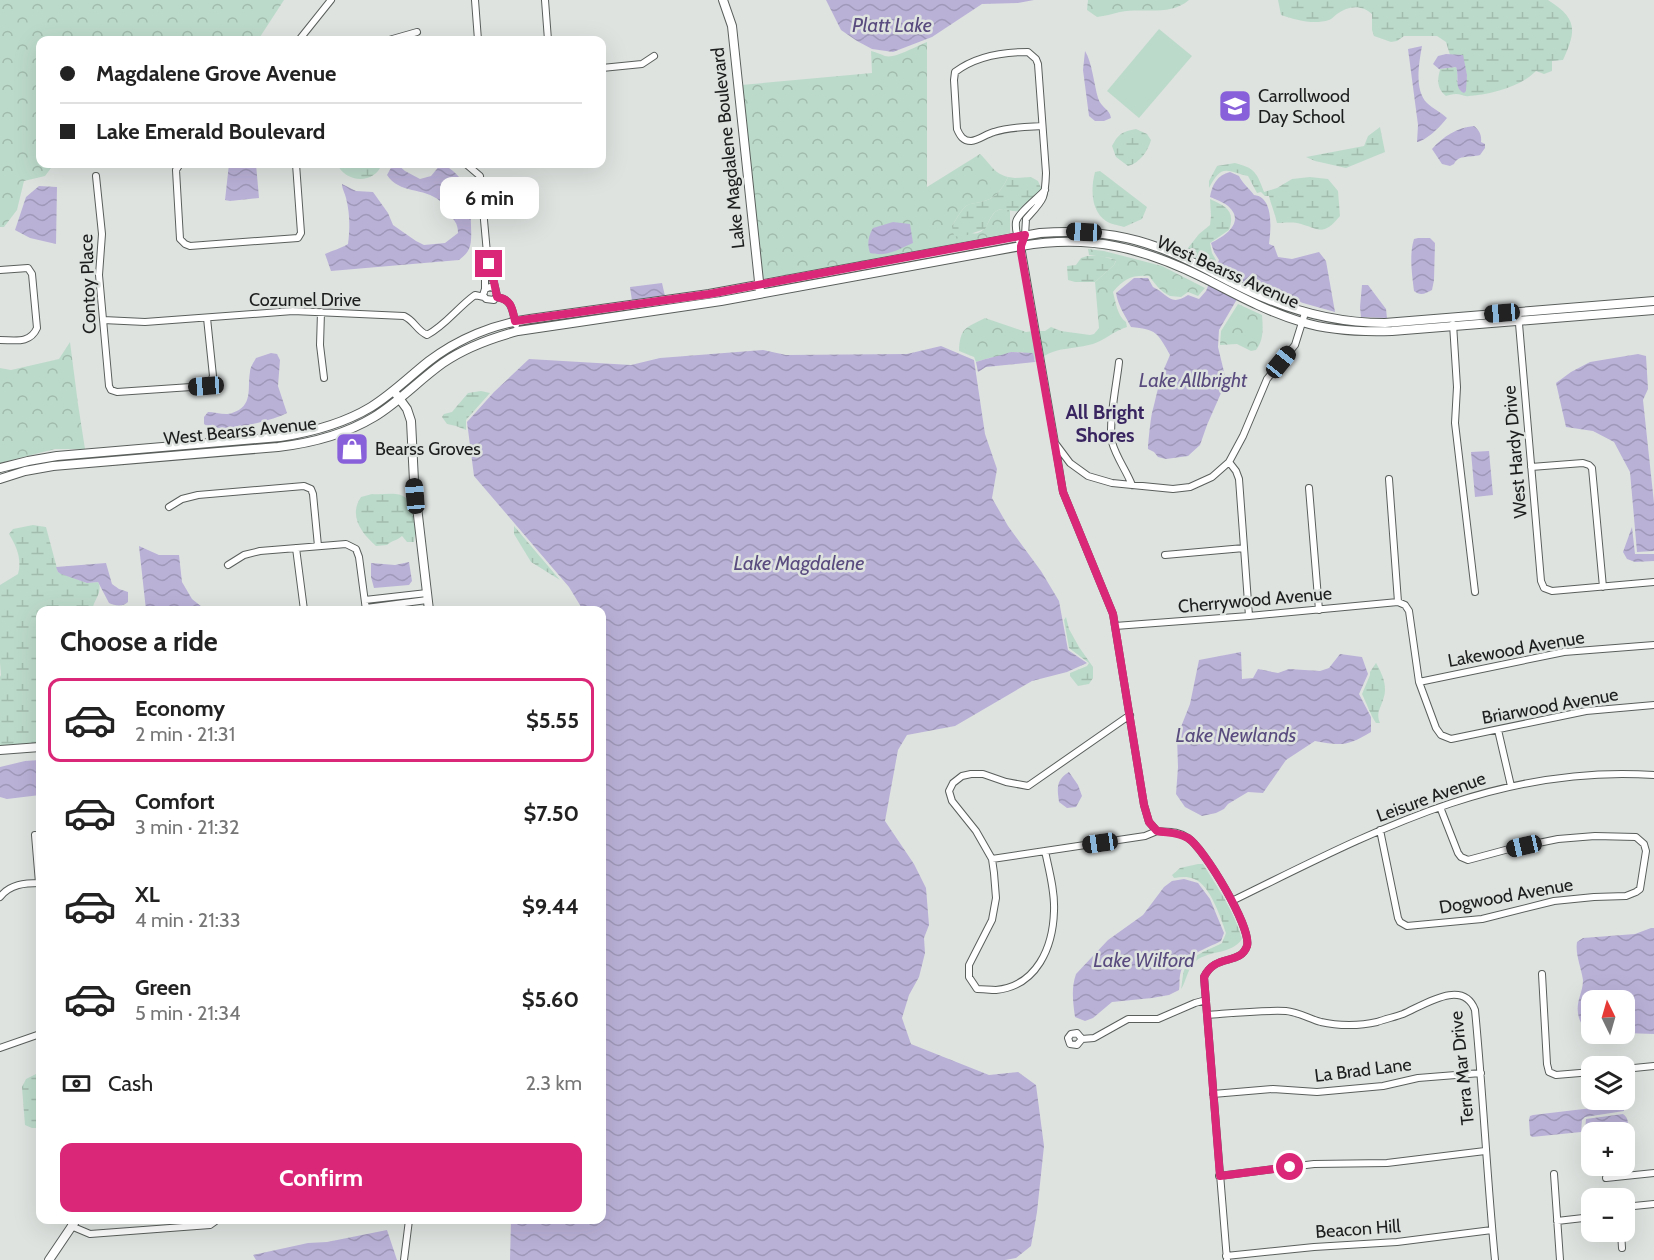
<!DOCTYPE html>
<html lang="en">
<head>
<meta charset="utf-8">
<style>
	:root { --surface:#fff; --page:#f6f6f6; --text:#222; --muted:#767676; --line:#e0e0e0; --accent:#db2777 }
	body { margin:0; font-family:Cabin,sans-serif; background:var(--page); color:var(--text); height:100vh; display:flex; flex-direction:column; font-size:22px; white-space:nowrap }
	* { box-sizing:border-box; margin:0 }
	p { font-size:20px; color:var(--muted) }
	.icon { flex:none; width:33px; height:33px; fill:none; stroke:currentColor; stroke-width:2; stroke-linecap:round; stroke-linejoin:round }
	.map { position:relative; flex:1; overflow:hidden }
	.side { position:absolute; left:36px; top:606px; width:570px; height:618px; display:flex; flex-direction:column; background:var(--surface); border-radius:12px; box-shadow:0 6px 24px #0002 }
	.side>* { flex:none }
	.guide { position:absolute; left:36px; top:36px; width:570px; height:132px; border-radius:12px; box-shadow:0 6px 24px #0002; display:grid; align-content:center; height:132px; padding:0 24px; background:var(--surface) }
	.needle { width:39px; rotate:355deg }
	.tools { position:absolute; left:1581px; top:990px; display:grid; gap:12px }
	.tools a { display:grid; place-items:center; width:54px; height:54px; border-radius:12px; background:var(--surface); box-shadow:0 6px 24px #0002; font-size:30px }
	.end { position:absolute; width:27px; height:27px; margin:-14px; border:8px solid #db2777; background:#fff; box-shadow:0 0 0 3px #fff }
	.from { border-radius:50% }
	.bubble { position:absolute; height:42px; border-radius:12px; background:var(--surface); box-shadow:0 6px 24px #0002; font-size:20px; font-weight:800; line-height:42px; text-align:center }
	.car { position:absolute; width:18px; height:36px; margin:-18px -9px; border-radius:8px; box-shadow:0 0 4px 2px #0007; background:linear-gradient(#222 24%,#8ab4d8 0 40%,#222 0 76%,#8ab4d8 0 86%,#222 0) }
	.guide b { display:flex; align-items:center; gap:21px; height:57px; font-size:22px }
	.guide b+b { border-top:2px solid var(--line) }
	.guide i { width:15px; height:15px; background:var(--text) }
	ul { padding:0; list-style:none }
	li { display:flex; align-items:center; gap:18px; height:84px; margin:0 12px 9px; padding:0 12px; border:3px solid transparent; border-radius:12px }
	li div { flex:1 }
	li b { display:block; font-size:22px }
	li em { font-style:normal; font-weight:800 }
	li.current { border-color:var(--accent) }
	li>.icon { width:54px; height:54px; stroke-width:1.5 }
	h2 { padding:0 24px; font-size:27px; line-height:72px }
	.pay { display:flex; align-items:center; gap:15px; height:66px; padding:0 24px; font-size:22px }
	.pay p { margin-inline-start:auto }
	.button { display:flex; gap:12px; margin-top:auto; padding:12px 24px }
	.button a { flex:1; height:69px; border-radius:12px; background:var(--accent); color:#fff; font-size:24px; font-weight:800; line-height:69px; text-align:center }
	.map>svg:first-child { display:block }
	.forest { fill:url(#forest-crowns) }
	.wetland { fill:url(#wetland-marsh) }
	.garden { fill:#bcdaca }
	.water { fill:url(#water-waves) }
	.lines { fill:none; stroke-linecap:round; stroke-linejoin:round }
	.street-casing { stroke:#5a5f5c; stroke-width:8 }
	.secondary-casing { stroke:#5a5f5c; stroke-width:10 }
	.street { stroke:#fff; stroke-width:6 }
	.secondary { stroke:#fff; stroke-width:8 }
	.route { stroke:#db2777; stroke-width:8 }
	.labels { text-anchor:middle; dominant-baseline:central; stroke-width:5; stroke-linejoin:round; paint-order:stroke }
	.poi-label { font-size:18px; fill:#1c1e1d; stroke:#dee3e0; text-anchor:start }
	.street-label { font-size:18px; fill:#1c1e1d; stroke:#dee3e0 }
	.water-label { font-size:20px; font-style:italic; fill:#594b7e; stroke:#dee3e0 }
	.neighbourhood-label { font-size:20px; font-weight:bold; fill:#392560; stroke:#dee3e0 }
</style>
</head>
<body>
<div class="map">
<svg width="1654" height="1260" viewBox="0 0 1654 1260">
	<defs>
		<pattern id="forest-crowns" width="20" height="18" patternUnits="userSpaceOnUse" patternTransform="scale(1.5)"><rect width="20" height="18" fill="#bcdaca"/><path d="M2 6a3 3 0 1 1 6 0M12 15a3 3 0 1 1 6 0" fill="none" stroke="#a1bbad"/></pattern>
		<pattern id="wetland-marsh" width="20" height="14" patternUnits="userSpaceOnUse" patternTransform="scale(1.5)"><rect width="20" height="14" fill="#bcdaca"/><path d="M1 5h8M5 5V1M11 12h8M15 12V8" fill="none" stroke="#a1bbad"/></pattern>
		<pattern id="water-waves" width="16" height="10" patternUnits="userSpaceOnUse" patternTransform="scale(1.5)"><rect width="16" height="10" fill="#bab1d7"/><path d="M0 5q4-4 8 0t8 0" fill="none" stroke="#9f98b8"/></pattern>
	</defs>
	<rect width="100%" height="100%" fill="#dee3e0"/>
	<path class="forest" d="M0 0H284L258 40H40V164H54L45 176 24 181 17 210 4 227H0Z
		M1088 0H1189C1169 17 1143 7 1120 12 1112 14 1105 16 1097 17L1087 10Z
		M927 42V187L980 154C991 164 993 173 1008 177 1002 190 995 199 981 202 976 203 971 203 966 206 961 210 956 220 952 226 958 228 964 232 970 233 994 238 984 203 1010 210V233L851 264 761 279 741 85 872 73 871 51C876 52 880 54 885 56 895 59 916 46 927 42Z
		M1088 249 1104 251 1162 266 1205 288 1198 296 1188 292 1181 297 1170 296C1160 291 1155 284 1149 276 1131 275 1124 279 1113 292 1116 303 1117 315 1126 322L1127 327C1114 331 1105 340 1093 344 1076 349 1057 347 1043 357L1038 331H1045L1051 327 1061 331 1090 335 1094 334 1099 328 1095 282 1114 265 1116 261 1111 258 1089 255Z
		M1238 304 1262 315C1263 327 1264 340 1256 350L1251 351 1237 344 1220 345 1221 331Z
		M985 318 1026 332 1033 331 1039 361 1035 362V359L1022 352H1011L997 357 989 358 976 362 974 357 959 351C960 327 966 328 985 318Z
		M70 342 78 404 85 449H55L0 463V368L11 370 59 359Z"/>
	<path class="wetland" d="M1278 0H1548C1577 18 1577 30 1563 60L1552 61V71L1544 74 1536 71C1520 87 1492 94 1469 96 1464 97 1461 94 1456 94 1452 94 1449 95 1446 96 1437 89 1437 80 1440 70L1439 69 1456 67 1458 71 1457 81 1466 80C1468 68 1462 57 1450 55L1446 42 1437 36H1404L1397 41 1391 42 1374 36 1372 30V14C1361 4 1348 6 1337 14 1334 16 1332 19 1329 20 1314 25 1295 20 1281 15Z
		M1380 127 1385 152 1346 168 1315 161 1306 157 1364 146 1368 136Z
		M1136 129 1147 134 1151 140C1148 151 1140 163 1128 166L1116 157 1112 146C1119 133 1122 132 1136 129Z
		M1235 163C1255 168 1257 173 1264 192L1277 188 1292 179 1310 177 1328 179 1338 191 1340 216C1322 238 1319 228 1297 223 1290 222 1283 223 1277 223 1275 213 1271 205 1269 196H1265L1261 192 1257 193 1248 176C1226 171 1222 163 1209 188V181L1217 166Z
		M337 164H382C374 185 346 183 337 164Z
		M1100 171 1147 207 1142 219 1124 227C1118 225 1110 224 1106 221 1090 210 1091 187 1095 172Z
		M1008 177 1015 178 1031 177 1038 181 1042 190C1037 195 1027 207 1021 210 1012 215 1003 203 994 213 990 217 988 224 985 229L961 237 954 236 952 226C956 220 961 210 966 206 970 203 976 203 981 202 995 199 1002 190 1008 177Z
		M1210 199C1225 206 1236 210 1229 230L1210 243 1212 253 1216 260 1214 268 1184 253 1199 234 1210 225 1211 216Z
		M1087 256H1101L1116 260 1114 265 1095 282H1075L1068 280 1067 266 1076 265 1081 258Z
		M481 391 490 393 466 420V430L456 426 447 424 442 417 444 414 452 412 468 393Z
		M372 494C380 495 388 493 396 494 417 496 417 526 414 542H407L402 536C397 541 392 540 387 545L376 546C362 534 348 516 361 497Z
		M33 525 46 527 58 572 87 583 98 582C103 591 95 599 93 607L96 610H40V743L0 746V677L1 675 0 663V585L18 574C22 560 17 547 9 534L13 529Z
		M514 526 560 580 531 562 514 534Z
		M1066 617 1069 629 1079 647 1093 667V678L1089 684 1078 686 1070 676V673L1087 666 1089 663 1069 648 1064 620Z
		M1376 663C1383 675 1388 687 1383 700 1380 709 1376 714 1380 723H1376C1371 716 1366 702 1362 694L1370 675V672Z
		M1198 864H1203C1218 888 1234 911 1242 939 1231 956 1205 949 1193 964 1187 971 1186 982 1181 989 1182 984 1182 980 1183 975 1186 955 1208 951 1222 943L1226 933C1221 919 1210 884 1194 879 1187 876 1181 877 1174 878L1172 875 1180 868Z
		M40 1072V1128H32L25 1125 22 1087 26 1079Z"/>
	<path class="garden" d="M1159 29 1192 56 1139 118 1107 91Z"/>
	<path class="water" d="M826 0H1034L1018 3 982 4 932 37 893 52 872 49 857 41 841 30Z
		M1422 46C1419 63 1414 90 1427 103 1433 109 1441 112 1447 118 1441 126 1426 141 1417 142L1418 125 1408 49Z
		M1085 51C1092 62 1094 84 1098 98 1101 108 1110 109 1111 118L1104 121H1095L1089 116 1083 70Z
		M1446 54 1463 55 1467 75 1466 91 1464 93C1453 88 1460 76 1456 67L1439 69 1433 64 1438 56Z
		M1474 126C1479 130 1482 135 1481 142L1485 144V148L1480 155C1470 158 1459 154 1454 164L1450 166 1442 164 1432 149C1444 136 1456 128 1474 126Z
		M229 164H256L259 198 230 201 225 200Z
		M393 164H397L405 171 420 179 431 176 441 164C452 168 462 178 467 190 470 197 473 239 470 246 468 253 464 256 459 260L331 271 325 254C333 250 340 249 348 244 350 229 350 213 346 198 345 193 342 189 342 184L356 191 373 192 388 213 393 225 416 241 424 245 445 243 458 233C458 223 454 220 448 213 446 209 444 204 440 201 424 187 399 194 387 175Z
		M1230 172 1239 176C1242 183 1250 189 1254 195 1274 197 1271 229 1269 244L1274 246 1278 257 1292 259 1319 252 1326 261 1335 312 1303 303 1247 282 1219 330 1218 347 1225 376V384L1207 425 1200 445 1188 456 1166 459 1158 457 1154 452 1148 449C1148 443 1151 414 1153 409L1161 376 1170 355C1158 333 1156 329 1131 327 1125 315 1118 306 1116 293L1134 278H1148L1153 287C1168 294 1170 307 1188 295L1199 299 1206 291 1219 260 1214 252 1211 243C1225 236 1246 222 1228 206 1223 202 1215 199 1210 197 1212 185 1217 175 1230 172Z
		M39 186 57 187 56 244 30 238 15 230 26 197Z
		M893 222 910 224 913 243C897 250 887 257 870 253 867 244 868 237 873 228Z
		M1418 238H1430L1435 243 1434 280 1432 290C1425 294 1420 296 1414 291 1412 275 1409 255 1414 239Z
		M662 283 665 296 632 301 630 287Z
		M1362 285H1368L1386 309 1387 318 1361 317 1360 307Z
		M941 346 974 360 985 434 997 469 992 498 1008 526 1041 571 1059 601 1068 650 1087 663 1067 672 1032 681 955 726 907 735 898 750 885 821 914 864 926 888 929 925 924 938 925 953 919 977 909 995 902 1018 911 1044 989 1075 1018 1072 1036 1085 1044 1146 1037 1212 1031 1246 1016 1258 1005 1260H510L511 1220H602V610H583L569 587 474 476 467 422 494 392 529 359 631 365 660 358 763 350 786 355 907 354Z
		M1011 352 1033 353 1035 362 986 367 978 372 976 362C988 358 999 356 1011 352Z
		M271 353 277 354 280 360 278 386 287 413C272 421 218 435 204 424V417L208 412C215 412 226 416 232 413 254 406 247 388 250 372 250 367 254 362 256 358Z
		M1638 354 1646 356 1648 389 1643 400 1654 503V551L1637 552 1630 472 1614 442 1593 431 1566 427 1556 383 1571 372 1590 362Z
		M1489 451 1493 495 1475 497 1471 452Z
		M1632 527 1635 554H1654V561L1635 562 1627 559 1623 552Z
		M139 546 159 555H179L182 582 192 599 202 607V610H146Z
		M409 562 412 581 409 585 374 588 371 577V563L395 565Z
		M106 563 112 584 119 589 128 592V602C123 607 115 606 109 603L98 582 87 583 61 574 58 572 56 567Z
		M1241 652 1242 679 1253 678 1258 669 1278 673 1289 669 1320 671 1329 668 1340 654 1362 657 1368 674 1359 694 1371 717V732C1348 746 1341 746 1315 741L1286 760 1263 793 1248 792 1228 804 1224 809 1216 813 1202 816 1185 807 1176 794 1178 767 1177 737 1190 704 1199 660Z
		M40 760V795L7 799 0 797V767L25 761Z
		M1069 772 1078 785 1082 796 1076 807 1067 808 1059 802C1057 788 1056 780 1069 772Z
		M1184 879 1198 883 1210 899 1224 933 1221 941C1206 949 1184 954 1180 975 1179 980 1180 985 1179 990L1169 995 1152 998 1112 1002 1093 1018 1085 1021 1075 1017C1073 1003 1071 988 1076 974L1108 940 1143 915 1164 887 1172 881Z
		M1651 928H1654V1034L1625 1033 1624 1000H1592V1034H1618L1593 1036C1580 1026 1575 1015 1579 999 1581 992 1583 987 1583 980 1581 967 1575 954 1577 942L1583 938 1635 934Z
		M1609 1106H1624V1111L1585 1117 1582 1120 1581 1132 1532 1137 1530 1135 1529 1120 1530 1116 1533 1115Z
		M1623 1114C1628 1117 1630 1125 1625 1130L1592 1132 1585 1131 1586 1119Z
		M387 1230 397 1260H256L253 1255 308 1243 327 1242Z"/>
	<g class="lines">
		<g class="street-casing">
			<path id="street" d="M475 0 478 40
				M545 0 548 40
				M299 40 331 0
				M389 40 417 32
				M602 68 642 64 654 56
				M180 164 176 170 180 239 185 244 190 246 298 238 301 233 296 164
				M466 164 480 176 488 264
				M96 176 102 234 99 275 109 386 111 390 117 392 206 386 211 381 213 376 207 318
				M1045 190C1039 197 1017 214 1016 222 1015 230 1018 239 1021 246L1055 443 1070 463 1088 476 1112 483 1173 489 1190 487 1212 477 1229 462 1243 436 1267 379 1295 345 1305 313
				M1023 240 1025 235 1026 219C1044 199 1045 200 1046 173L1038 64 1036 59 1028 52C1002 52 976 56 955 72L954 80 957 129C960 136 963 141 971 141 979 140 986 134 994 132 1009 127 1026 127 1042 126
				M0 270 28 268 32 274 37 328C30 344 15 340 0 340
				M485 289V272L488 264C490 267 497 294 497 296 496 297 495 298 494 300L486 299 483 295 485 289 490 287 494 288
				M497 297C513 300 512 310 516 325
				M321 312 320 345 324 378
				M1518 312 1541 581 1544 588 1552 591 1654 582
				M103 320 145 322 293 311 404 316C415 321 416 330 427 335 445 326 458 307 475 295L484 297
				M1453 324 1457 387 1455 423 1475 592
				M1119 362C1117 382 1108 424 1112 442 1116 457 1126 470 1132 485
				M1055 443 1063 492 1113 614 1144 805 1149 822 1157 831C1168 832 1178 831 1188 838 1204 848 1252 928 1247 946 1240 966 1215 953 1204 977L1227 1260
				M1229 462 1236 471 1239 479 1249 616
				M1531 467 1583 463 1589 465 1592 468 1603 587
				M1389 479 1398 602
				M1309 488 1319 610
				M169 507 182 499 198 495 304 486 311 489 313 494 318 546
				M296 548 304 610
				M1165 555 1244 548
				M228 565 244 555 260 551 346 544 356 549 359 557 366 610
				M365 600 427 593
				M1398 602 1405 605 1409 611 1419 682 1436 728 1441 735 1451 739 1586 711 1654 705
				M366 608 427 600
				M1115 626 1249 616 1398 602
				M1419 682 1564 652 1654 645
				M1498 730 1511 786
				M1380 830 1398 918 1400 922 1407 926 1482 919 1554 901 1594 897 1626 896 1636 892 1640 889 1646 851 1644 844 1636 837 1595 836 1558 839 1509 849 1468 860 1461 857 1458 853 1440 807
				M35 835 39 883
				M1045 851C1049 870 1055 891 1054 911 1053 947 1037 986 996 990 990 990 983 989 977 989L969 977V965L992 920 996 898 994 873 992 859 976 831 952 801 949 791 953 783 962 776 971 774H983L1006 782 1028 786 1130 715
				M992 859 1145 836 1157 831
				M0 897C10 884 25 883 40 883
				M1232 901C1369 834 1496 764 1654 775
				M1542 974 1547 1064 1549 1072 1556 1075 1592 1072
				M1207 1015C1233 1013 1260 1010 1286 1011 1298 1012 1310 1019 1321 1022 1338 1026 1360 1026 1377 1022 1385 1019 1395 1017 1403 1014 1424 1005 1463 978 1475 1010 1483 1093 1487 1177 1495 1260
				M1082 1039 1077 1045 1070 1044 1068 1038 1071 1034 1077 1033 1082 1039 1094 1038 1128 1019H1158L1195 1003 1206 1000
				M0 1048 40 1034
				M1624 1069 1654 1066
				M1213 1094 1273 1089 1317 1092 1383 1086 1418 1078 1481 1073
				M1554 1174 1560 1260
				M1219 1176 1314 1164 1387 1163 1485 1151
				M1606 1178 1654 1173
				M1624 1207 1654 1204
				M1557 1221 1592 1217
				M71 1226 90 1234 210 1225 217 1220
				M1621 1232 1622 1248
				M1226 1256 1314 1247 1397 1242 1492 1230
				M404 1260 409 1220"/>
		</g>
		<g class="secondary-casing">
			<path id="secondary" d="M723 0 732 26 760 291
				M396 394 407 409 411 421 414 481 429 610
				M0 468 28 461 57 456 280 437C312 432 343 424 371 407 392 394 410 376 429 361 458 339 494 324 530 319L709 294 1040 233C1079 230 1120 233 1157 247 1195 260 1228 283 1265 298 1303 314 1344 323 1385 323L1654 301
				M0 479 25 471 53 466 278 447C312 443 344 435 374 417 399 402 419 380 443 363 466 347 492 338 518 331L721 301 1021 246C1091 234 1144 248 1206 279 1237 295 1268 312 1302 322 1331 331 1362 332 1392 331L1654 310
				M0 750 40 747
				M49 1260 76 1220"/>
		</g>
		<use href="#street" class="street"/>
		<use href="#secondary" class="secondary"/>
	</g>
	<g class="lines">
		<path class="route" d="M489 264 492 272 497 297C512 300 512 308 515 321L709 294 1025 235 1021 246V252L1063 492 1113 614 1144 805 1149 822 1157 831C1168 833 1178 832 1188 838 1204 848 1252 928 1247 946 1240 966 1215 953 1204 977L1220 1176 1290 1167"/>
	</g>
	<defs>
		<g id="school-square" transform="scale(1.725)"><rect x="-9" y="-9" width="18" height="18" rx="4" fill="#8860da" stroke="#dee3e0"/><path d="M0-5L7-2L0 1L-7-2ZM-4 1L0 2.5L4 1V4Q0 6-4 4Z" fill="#fff"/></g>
		<g id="shop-square" transform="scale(1.725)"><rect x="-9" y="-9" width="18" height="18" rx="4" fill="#8860da" stroke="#dee3e0"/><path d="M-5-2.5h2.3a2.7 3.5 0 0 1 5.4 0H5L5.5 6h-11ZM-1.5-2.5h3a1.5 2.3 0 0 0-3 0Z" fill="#fff"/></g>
	</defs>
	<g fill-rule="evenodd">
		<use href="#school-square" x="1235" y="106"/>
		<use href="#shop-square" x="352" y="449"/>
	</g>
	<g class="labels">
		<g class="poi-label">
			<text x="1258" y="96">Carrollwood<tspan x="1258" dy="21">Day School</tspan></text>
			<text x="375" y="449">Bearss Groves</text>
		</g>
		<g class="street-label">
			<text transform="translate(728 148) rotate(-96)">Lake Magdalene Boulevard</text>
			<text transform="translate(1228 272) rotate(24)">West Bearss Avenue</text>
			<text transform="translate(88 284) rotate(-92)">Contoy Place</text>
			<text x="305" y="300">Cozumel Drive</text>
			<text transform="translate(240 431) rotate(-6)">West Bearss Avenue</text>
			<text transform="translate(1515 452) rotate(-95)">West Hardy Drive</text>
			<text transform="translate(1255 600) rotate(-5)">Cherrywood Avenue</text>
			<text transform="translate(1516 649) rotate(-10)">Lakewood Avenue</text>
			<text transform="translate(1550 706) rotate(-10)">Briarwood Avenue</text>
			<text transform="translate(1431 797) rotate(-20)">Leisure Avenue</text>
			<text transform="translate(1506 896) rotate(-10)">Dogwood Avenue</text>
			<text transform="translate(1462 1068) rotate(-96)">Terra Mar Drive</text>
			<text transform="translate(1363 1070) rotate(-7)">La Brad Lane</text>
			<text transform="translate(1358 1229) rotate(-4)">Beacon Hill</text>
		</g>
		<g class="water-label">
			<text x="892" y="25">Platt Lake</text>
			<text x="1193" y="380">Lake Allbright</text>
			<text x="799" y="563">Lake Magdalene</text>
			<text x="1236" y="735">Lake Newlands</text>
			<text x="1144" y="960">Lake Wilford</text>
		</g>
		<g class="neighbourhood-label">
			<text x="1105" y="412">All Bright<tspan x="1105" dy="23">Shores</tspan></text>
		</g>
	</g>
</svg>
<div class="tools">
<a><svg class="needle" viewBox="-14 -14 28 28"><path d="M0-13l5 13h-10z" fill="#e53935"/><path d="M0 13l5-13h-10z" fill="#767676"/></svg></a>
<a><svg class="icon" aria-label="layers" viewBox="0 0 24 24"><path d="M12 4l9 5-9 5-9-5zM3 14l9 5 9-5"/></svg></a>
<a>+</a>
<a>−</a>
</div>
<i class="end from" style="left:1290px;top:1167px"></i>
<i class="end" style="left:489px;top:264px"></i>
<div class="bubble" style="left:440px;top:177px;width:99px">6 min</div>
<i class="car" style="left:1084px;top:232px;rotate:273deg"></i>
<i class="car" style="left:1502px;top:313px;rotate:265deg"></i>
<i class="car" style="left:1281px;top:362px;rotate:39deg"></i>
<i class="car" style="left:206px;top:386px;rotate:266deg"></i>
<i class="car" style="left:415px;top:496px;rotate:355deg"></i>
<i class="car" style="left:1100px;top:843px;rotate:262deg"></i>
<i class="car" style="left:1524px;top:846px;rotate:257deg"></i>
<div class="guide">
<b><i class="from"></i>Magdalene Grove Avenue</b>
<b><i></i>Lake Emerald Boulevard</b>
</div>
<section class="side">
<h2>Choose a ride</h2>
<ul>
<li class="current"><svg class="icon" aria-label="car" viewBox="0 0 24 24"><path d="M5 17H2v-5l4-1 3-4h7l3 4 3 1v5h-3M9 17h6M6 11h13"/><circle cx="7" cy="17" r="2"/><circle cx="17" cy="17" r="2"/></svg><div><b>Economy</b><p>2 min · 21:31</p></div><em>$5.55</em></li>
<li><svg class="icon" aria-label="car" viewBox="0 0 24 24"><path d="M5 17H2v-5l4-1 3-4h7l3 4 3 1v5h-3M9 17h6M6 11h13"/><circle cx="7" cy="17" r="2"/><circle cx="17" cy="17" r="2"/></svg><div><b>Comfort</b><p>3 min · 21:32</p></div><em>$7.50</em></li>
<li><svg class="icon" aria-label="car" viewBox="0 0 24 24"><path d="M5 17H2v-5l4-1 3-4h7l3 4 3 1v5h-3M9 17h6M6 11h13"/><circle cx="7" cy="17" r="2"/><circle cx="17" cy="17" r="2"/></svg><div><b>XL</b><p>4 min · 21:33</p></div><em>$9.44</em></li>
<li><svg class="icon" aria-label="car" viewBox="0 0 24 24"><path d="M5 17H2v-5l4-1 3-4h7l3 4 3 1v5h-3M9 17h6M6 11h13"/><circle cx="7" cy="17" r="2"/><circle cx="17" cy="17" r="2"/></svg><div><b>Green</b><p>5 min · 21:34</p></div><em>$5.60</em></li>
</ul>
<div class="pay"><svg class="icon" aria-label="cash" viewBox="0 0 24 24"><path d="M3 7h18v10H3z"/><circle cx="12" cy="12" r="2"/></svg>Cash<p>2.3 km</p></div>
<div class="button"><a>Confirm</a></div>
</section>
</div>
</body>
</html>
